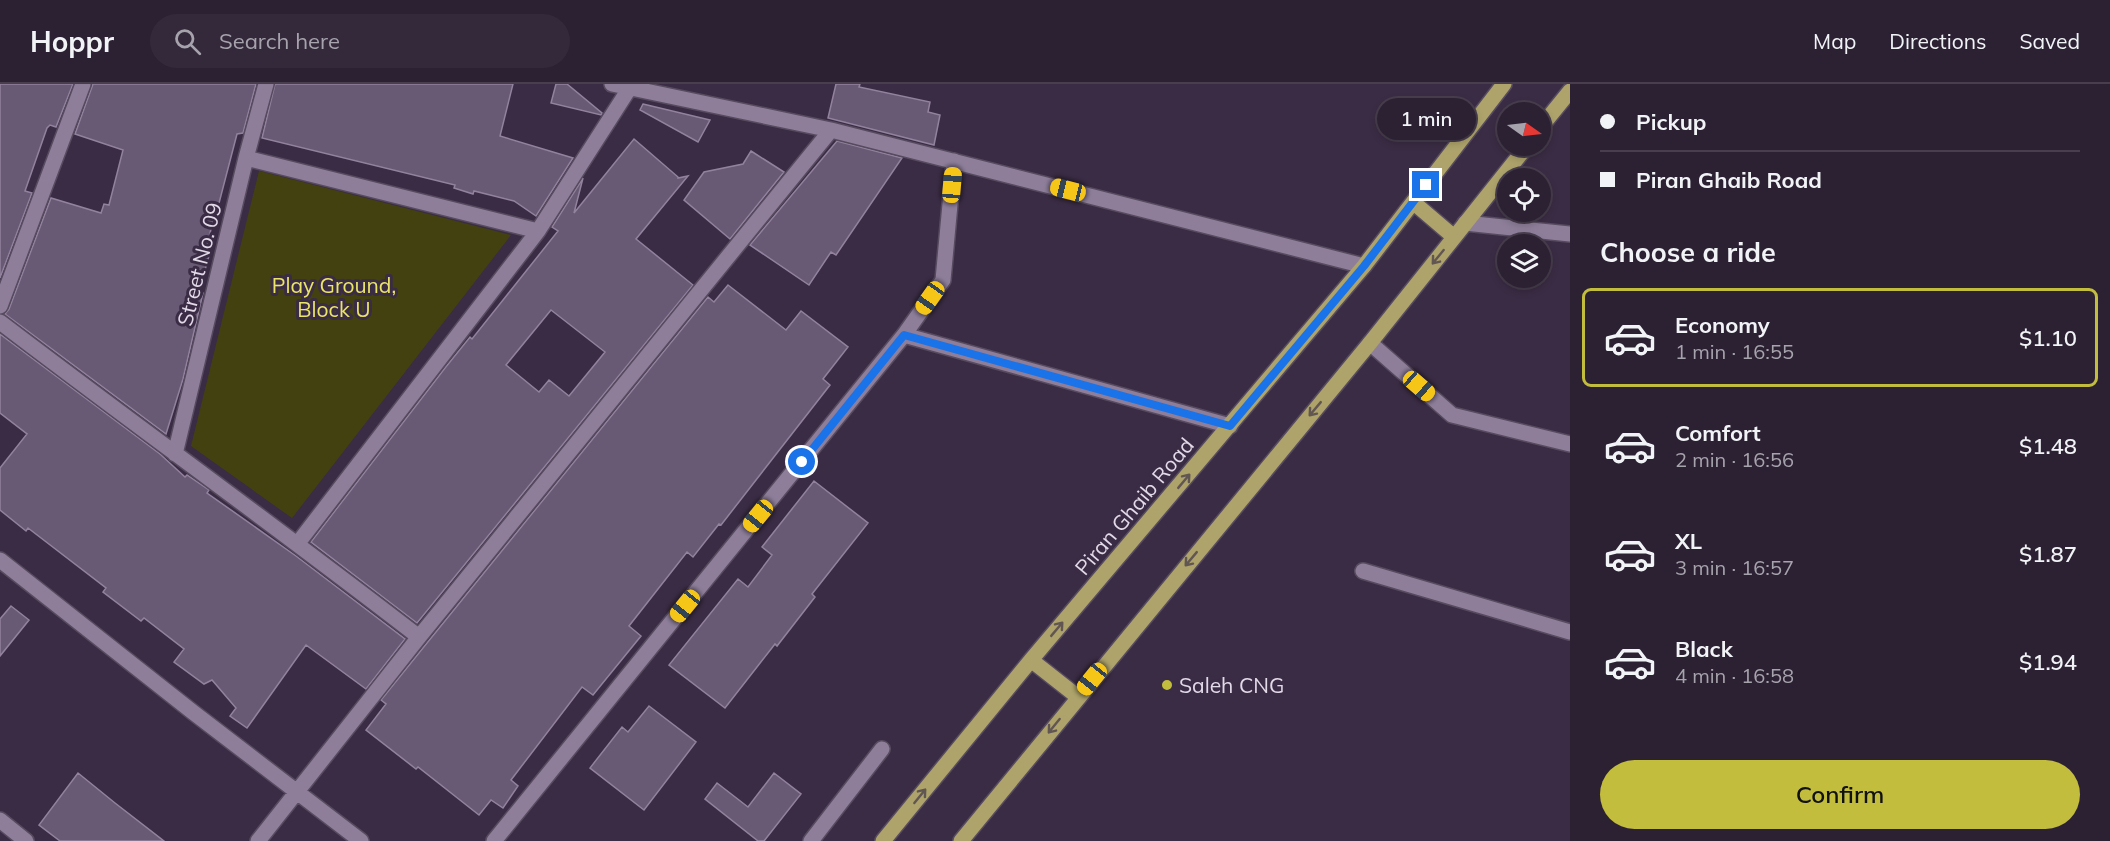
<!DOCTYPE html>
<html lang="en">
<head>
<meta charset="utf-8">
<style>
	:root { --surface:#2c2133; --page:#34293b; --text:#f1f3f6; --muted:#a6a3ac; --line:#483e4e; --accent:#c3bd3e }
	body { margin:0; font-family:Mulish,sans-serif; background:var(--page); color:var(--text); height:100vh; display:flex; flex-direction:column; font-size:22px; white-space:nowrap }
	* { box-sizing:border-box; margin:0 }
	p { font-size:20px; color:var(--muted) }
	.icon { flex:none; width:33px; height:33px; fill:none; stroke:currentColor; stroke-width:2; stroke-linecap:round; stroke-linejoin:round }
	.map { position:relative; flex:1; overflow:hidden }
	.drawer { display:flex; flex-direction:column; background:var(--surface); width:540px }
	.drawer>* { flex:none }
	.guide { display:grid; align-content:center; height:132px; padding:0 30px; background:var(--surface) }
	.needle { width:39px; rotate:104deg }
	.buttons { position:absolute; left:1497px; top:18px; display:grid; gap:12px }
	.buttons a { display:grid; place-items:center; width:54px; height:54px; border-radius:50%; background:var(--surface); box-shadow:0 3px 9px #0003,0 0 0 2px var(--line); font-size:30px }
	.end { position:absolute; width:27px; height:27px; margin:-14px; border:8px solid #1a73e8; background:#fff; box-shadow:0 0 0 3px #fff }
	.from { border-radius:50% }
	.bubble { position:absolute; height:42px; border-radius:21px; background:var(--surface); box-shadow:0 3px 9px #0003,0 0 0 2px var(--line); font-size:20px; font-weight:600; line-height:42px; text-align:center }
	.car { position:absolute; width:18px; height:36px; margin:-18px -9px; border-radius:8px; box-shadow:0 0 4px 2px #0007; background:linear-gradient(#f5c518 24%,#345 0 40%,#f5c518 0 76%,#345 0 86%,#f5c518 0) }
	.guide b { display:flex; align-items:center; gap:21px; height:57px; font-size:22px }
	.guide b+b { border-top:2px solid var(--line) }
	.guide i { width:15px; height:15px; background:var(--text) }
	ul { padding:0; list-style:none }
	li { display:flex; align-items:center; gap:18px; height:99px; margin:0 12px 9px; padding:0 18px; border:3px solid transparent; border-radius:9px }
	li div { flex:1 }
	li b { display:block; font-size:22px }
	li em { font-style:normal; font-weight:600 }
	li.current { border-color:var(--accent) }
	li>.icon { width:54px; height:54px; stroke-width:1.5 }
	h2 { padding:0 30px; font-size:27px; line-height:72px }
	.cta { display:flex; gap:12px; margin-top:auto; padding:12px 30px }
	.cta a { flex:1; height:69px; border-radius:36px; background:var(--accent); color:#111; font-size:24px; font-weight:600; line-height:69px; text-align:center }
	header { display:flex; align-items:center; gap:36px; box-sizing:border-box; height:84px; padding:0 30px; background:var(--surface); border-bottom:2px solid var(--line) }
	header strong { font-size:28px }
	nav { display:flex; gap:33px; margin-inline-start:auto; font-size:21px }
	.search { width:420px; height:54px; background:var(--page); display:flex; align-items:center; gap:15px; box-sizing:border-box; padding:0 21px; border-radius:33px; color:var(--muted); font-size:22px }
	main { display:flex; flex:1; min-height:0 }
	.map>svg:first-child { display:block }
	.green { fill:#444111 }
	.building { fill:#685a74; stroke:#92829e; stroke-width:1.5; fill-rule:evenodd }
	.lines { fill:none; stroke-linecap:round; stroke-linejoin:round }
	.minor-casing { stroke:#574b5f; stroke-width:18 }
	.major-casing { stroke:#574b5f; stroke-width:18 }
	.minor { stroke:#8e7e9a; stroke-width:15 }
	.major { stroke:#ada36b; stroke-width:15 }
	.oneway { stroke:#625652 }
	.route { stroke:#1a73e8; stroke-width:8 }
	.poi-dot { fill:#c3bd3e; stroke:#3a2c44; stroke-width:2 }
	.labels { text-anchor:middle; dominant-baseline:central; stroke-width:6; stroke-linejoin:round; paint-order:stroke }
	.street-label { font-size:21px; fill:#e2dae9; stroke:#3a2c44 }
	.park-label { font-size:21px; fill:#eae467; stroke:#3a2c44 }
	.poi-label { font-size:21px; fill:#e2dae9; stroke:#3a2c44; text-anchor:start }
</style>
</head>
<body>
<header>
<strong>Hoppr</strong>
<div class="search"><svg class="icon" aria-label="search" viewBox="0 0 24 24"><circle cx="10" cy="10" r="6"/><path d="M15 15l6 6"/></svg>Search here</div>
<nav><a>Map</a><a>Directions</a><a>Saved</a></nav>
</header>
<main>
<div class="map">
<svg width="1570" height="757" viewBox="0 0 1570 757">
	<rect width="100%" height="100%" fill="#3a2c44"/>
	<path class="green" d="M259 87 511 151 292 434 191 362Z"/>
	<path class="building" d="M0 0H73L56 43 50 41 47 44 25 107 32 109 0 194Z
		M93 0H256L243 49 237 50 218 123H216L206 167 210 168 199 208 203 209 183 295 166 350 5 230 9 225 51 114 101 129 104 120 109 121 123 66 75 50Z
		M275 0H513L500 52 573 74 536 132 514 117 474 107 473 110 454 104 455 101 262 54Z
		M556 0H567L602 29 601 31 551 19Z
		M836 0H860L859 3 930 18 928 28 940 31 934 61 828 34Z
		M643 20 710 36 698 58 640 26Z
		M634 55 678 93V94L688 92 636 155 693 201 417 539 311 458 445 284 470 253 472 255 558 147 552 143 583 94 574 129ZM551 226 605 268 569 312 549 296 539 308 506 281Z
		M837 57 902 74 836 171 831 168 809 201 750 161Z
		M751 67 784 88 730 155 684 116 704 88 743 80Z
		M728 201 786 246 801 227 848 263 823 295 830 301 721 441 719 440 693 473 687 468 629 542 641 552 593 611 582 603 511 696 518 702 503 724 491 716 479 731 418 683 416 685 366 646 386 620 381 616 427 559 708 213 714 218Z
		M0 250 160 370 185 393 187 391 209 406 207 409 296 472 405 555 366 605 306 561 247 644 230 632 236 624 212 596 204 600 174 578 184 565 144 534 141 537 103 508 106 504 28 444 26 447 0 426V384L27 350 0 329Z
		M814 397 868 439 812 510 815 513 777 562 775 560 725 624 669 581 738 495 748 503 772 471 762 463Z
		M11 522 29 536 0 572V535Z
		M649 622 696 658 644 726 590 684 622 643 628 648Z
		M78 689 115 719 164 757H60L39 741Z
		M774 689 801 710 764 757H758L705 715 717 699 748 723Z"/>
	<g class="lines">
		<g class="minor-casing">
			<path id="minor" d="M612 0 831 46 1364 182
				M246 74 538 147
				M1465 139 1570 150
				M0 222 83 0
				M0 238C139 344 281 446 419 553
				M904 251 1230 342
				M1370 259 1452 331 1570 360
				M175 370 246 74 266 0
				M298 459 538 147 629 5 630 0
				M0 476 194 629 361 757
				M1363 487 1570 548
				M0 736 26 757
				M258 757 419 553 831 46
				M494 757 904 251 943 196 954 77
				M811 757 882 665"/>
		</g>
		<g class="major-casing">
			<path id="major" d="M1540 44 1570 7
				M1413 118 1454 153
				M1031 576 1078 613
				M883 757 1031 576 1364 182 1504 0
				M961 757 1370 259 1527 62"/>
		</g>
		<use href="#minor" class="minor"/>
		<use href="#major" class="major"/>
	</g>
	<defs><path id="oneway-shaft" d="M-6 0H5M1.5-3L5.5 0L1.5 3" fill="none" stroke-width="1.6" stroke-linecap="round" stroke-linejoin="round" transform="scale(1.5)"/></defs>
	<g class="oneway">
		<use href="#oneway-shaft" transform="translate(1438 173) rotate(129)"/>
		<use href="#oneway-shaft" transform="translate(1315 325) rotate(130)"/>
		<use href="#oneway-shaft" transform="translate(1184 397) rotate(-50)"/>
		<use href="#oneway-shaft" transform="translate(1191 475) rotate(130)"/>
		<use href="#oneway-shaft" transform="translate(1057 545) rotate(-50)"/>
		<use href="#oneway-shaft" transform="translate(1054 642) rotate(129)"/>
		<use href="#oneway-shaft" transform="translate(920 712) rotate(-51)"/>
	</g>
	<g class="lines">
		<path class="route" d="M802 378 904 251 1230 342 1364 182 1426 101"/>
	</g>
	<circle class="poi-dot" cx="1167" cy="601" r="6"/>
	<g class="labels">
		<g class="street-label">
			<text transform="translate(199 180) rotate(-76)">Street No. 09</text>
			<text transform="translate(1134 422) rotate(-50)">Piran Ghaib Road</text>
		</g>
		<g class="park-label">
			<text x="334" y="201">Play Ground,<tspan x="334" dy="24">Block U</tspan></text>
		</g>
		<g class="poi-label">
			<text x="1179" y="601">Saleh CNG</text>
		</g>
	</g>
</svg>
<div class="buttons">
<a><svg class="needle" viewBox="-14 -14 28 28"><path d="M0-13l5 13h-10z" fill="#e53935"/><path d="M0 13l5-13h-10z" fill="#a6a3ac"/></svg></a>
<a><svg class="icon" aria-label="locate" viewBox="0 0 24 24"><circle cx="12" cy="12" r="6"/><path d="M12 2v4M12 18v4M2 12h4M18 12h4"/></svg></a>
<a><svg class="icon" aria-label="layers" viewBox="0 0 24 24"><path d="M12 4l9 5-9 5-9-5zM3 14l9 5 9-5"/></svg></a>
</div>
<i class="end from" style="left:802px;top:378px"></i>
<i class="end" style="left:1426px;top:101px"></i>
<div class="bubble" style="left:1377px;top:14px;width:99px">1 min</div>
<i class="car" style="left:952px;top:101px;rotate:5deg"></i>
<i class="car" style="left:1068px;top:106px;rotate:284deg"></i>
<i class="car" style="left:930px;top:214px;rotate:215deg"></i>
<i class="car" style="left:1419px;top:302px;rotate:131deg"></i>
<i class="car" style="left:758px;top:432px;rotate:219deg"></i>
<i class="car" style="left:685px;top:522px;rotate:219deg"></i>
<i class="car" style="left:1092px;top:595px;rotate:219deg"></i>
</div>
<section class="drawer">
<div class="guide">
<b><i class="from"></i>Pickup</b>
<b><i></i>Piran Ghaib Road</b>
</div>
<h2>Choose a ride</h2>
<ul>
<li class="current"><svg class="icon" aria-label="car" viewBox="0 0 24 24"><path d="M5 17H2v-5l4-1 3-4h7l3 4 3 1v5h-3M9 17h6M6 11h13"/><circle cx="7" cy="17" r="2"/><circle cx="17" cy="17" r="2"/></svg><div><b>Economy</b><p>1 min · 16:55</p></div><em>$1.10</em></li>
<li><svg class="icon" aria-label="car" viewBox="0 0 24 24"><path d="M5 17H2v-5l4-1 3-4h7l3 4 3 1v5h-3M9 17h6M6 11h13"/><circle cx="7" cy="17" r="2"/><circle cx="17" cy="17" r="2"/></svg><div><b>Comfort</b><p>2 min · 16:56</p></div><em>$1.48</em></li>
<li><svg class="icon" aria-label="car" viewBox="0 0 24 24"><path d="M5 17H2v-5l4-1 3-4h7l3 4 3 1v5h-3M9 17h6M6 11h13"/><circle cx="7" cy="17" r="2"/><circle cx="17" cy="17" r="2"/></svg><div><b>XL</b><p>3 min · 16:57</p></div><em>$1.87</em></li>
<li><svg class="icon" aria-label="car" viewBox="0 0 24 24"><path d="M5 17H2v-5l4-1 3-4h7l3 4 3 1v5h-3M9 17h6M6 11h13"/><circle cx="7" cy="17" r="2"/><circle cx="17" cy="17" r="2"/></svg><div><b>Black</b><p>4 min · 16:58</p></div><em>$1.94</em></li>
</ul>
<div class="cta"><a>Confirm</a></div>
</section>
</main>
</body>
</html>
